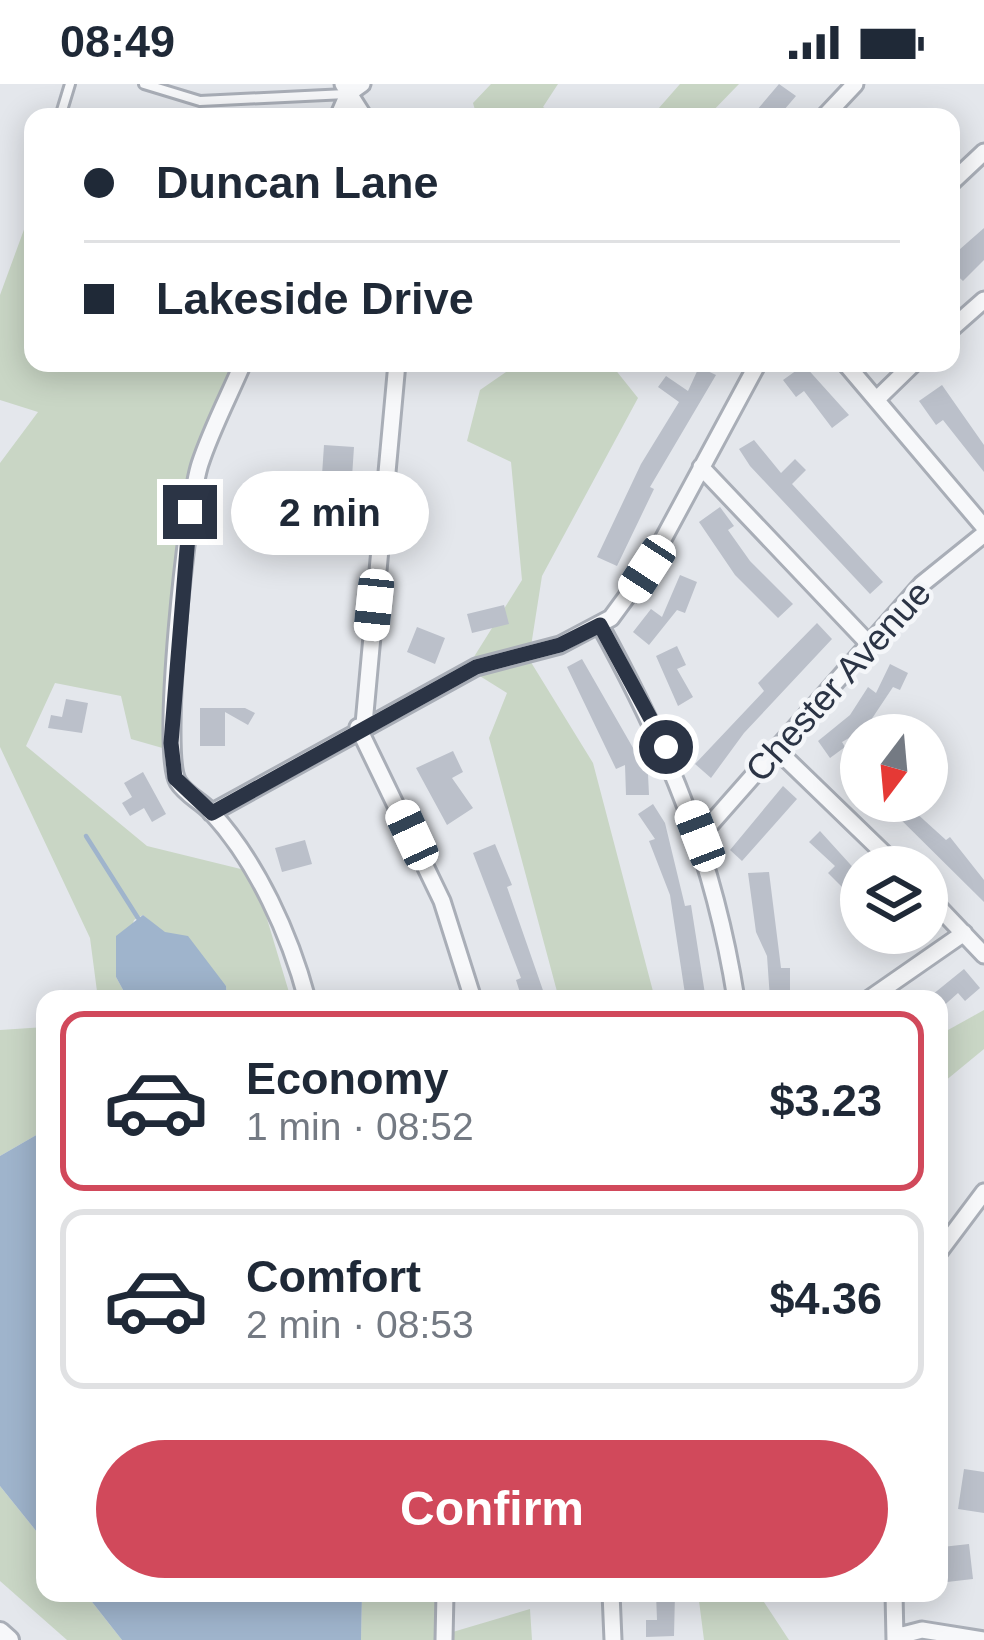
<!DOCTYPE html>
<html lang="en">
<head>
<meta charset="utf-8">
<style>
	:root { --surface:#fff; --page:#f6f6f7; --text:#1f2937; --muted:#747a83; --line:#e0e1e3; --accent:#d1495b }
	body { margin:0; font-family:Helvetica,sans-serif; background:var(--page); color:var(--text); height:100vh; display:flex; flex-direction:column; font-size:45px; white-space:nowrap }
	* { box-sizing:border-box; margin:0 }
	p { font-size:39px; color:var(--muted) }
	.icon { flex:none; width:66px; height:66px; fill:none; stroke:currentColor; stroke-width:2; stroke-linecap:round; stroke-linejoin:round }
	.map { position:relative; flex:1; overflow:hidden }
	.drawer { position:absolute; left:36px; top:906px; width:912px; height:612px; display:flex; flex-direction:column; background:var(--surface); border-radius:24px; box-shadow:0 6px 30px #0003 }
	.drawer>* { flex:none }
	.top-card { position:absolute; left:24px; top:24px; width:936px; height:264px; border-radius:24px; box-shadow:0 6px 30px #0003; display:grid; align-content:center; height:264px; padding:0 60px; background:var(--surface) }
	.needle { width:78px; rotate:196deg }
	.tools { position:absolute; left:840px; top:630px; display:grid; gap:24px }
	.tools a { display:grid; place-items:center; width:108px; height:108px; border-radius:50%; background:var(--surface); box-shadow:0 6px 30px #0003; font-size:60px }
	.end { position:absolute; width:54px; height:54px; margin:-27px; border:15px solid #2b3445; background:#fff; box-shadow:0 0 0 6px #fff }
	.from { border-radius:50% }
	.bubble { position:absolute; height:84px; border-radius:42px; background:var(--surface); box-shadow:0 6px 30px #0003; font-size:39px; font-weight:700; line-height:84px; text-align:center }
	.car { position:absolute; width:36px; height:72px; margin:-36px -18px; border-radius:15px; box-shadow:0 0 9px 3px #0007; background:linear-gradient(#fff 24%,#345 0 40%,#fff 0 76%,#345 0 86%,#fff 0) }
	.top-card b { display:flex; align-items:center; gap:42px; height:114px; font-size:45px }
	.top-card b+b { border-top:3px solid var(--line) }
	.top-card i { width:30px; height:30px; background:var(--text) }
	ul { padding:21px 0 0; list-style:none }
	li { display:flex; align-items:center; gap:36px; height:180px; margin:0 24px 18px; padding:0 36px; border:6px solid var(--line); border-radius:24px }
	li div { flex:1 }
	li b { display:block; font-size:45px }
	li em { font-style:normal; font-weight:700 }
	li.active { border-color:var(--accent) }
	li>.icon { width:108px; height:108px; stroke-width:1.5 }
	.cta { display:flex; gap:24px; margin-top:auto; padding:24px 60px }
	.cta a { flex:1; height:138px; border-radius:72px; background:var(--accent); color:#fff; font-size:48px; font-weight:700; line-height:138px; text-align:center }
	.status { display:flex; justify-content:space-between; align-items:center; height:84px; padding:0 60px; background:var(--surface); direction:ltr }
	.status svg { height:33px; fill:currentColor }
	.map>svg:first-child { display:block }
	.green { fill:#c9d6c5 }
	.water { fill:#9fb4cc }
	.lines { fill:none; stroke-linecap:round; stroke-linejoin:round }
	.stream { stroke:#9fb4cc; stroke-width:4.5 }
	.building { fill:#bbc0ca }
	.service-casing { stroke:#a9aeb7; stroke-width:14 }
	.minor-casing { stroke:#a9aeb7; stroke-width:21 }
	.tertiary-casing { stroke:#a9aeb7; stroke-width:24 }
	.service { stroke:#f7f8fa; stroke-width:8 }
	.minor { stroke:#f7f8fa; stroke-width:15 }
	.tertiary { stroke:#f7f8fa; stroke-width:18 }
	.route { stroke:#2b3445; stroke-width:15 }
	.labels { text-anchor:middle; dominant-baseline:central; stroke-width:9; stroke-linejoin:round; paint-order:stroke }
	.street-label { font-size:36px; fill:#2b3445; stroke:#f4f6f9 }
</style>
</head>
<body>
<div class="status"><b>08:49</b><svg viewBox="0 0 49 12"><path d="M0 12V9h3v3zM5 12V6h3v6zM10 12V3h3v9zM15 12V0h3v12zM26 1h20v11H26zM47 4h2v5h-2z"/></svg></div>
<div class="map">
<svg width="984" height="1556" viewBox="0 0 984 1556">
	<rect width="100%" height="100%" fill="#e4e7ec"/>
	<path class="green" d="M491 0H558L543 23 558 33H477L473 19Z
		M680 0H739L707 33H651Z
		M33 121V279H236L209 347 166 665 131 655 121 612 55 599 26 662 147 762 253 788 291 915H227L226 902 143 831 134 836 116 893 128 915H98L90 854 0 663V379L38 328 0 316V211Z
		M519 279H610L638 314 542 492 529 575 593 679 655 915H559L489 654 507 609 467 584 522 496 511 378 467 357 480 306Z
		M984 926V965L939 1002V951Z
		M45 943V1046L0 1072V946Z
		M0 1402 45 1458V1509H85L122 1556H67L0 1497Z
		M362 1509H442L446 1550 530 1525 532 1556H361Z
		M698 1509H758L789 1556H704Z"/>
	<path class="water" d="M143 831 165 848 188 852 226 902 227 915H128L116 893V852Z
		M45 1046V1458L0 1402V1072Z
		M85 1509H362L361 1556H122Z"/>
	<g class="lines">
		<path class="stream" d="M86 752 138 834"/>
	</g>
	<path class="building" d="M779 0 796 12 778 33H751Z
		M984 144V176L963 197 951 186V173Z
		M804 281 849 331 832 344 804 307 796 313 783 296Z
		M699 283 716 291 650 403 654 405 617 482 597 473 641 380 679 318 658 303 666 292 688 307Z
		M942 301 984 361V388L943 336 936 341 919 317Z
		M754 356 781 389 795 375 806 386 792 400 883 498 870 510 750 382 739 365Z
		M324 361 354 363 351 408 321 406Z
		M720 423 734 442 728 446 750 477 793 520 778 534 735 491 699 438Z
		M326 429 352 433 346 467 321 463Z
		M680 491 697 498 685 529 677 526 649 561 633 548 651 525 662 533Z
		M504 521 509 540 472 549 467 530Z
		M817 539 832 555 744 649 711 694 695 680 764 607 758 599Z
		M417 543 445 554 435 580 407 568Z
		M677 562 686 581 677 585 693 613 678 622 656 572Z
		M582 575 648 690 649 711H626L625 681 616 685 567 583Z
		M890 580 908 589 900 606 893 603 865 645 842 658 845 663 830 674 818 657 850 631 868 603 876 609Z
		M66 615 88 619 82 649 48 644 51 631 62 633Z
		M200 624H245L255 629 248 641 225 628V662H200Z
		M453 667 463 688 452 694 473 724 447 741 416 684Z
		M143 688 166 730 152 738 144 724 130 732 122 719 132 713 124 699Z
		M783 702 797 715 742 777 730 766Z
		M882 717H903L946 756 950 753 984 796V818Z
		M653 720 665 739 685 822 691 821 705 910H685L670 811 649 757 655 755 638 730Z
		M820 747 859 790 844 805 828 789 835 782 809 758Z
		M305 756 312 780 282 788 275 764Z
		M495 760 512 801 507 803 546 915H522L516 896 521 894 473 769Z
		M769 788 781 884H790V915H770L767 872 756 848 748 789Z
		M964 885 980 904 965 917 958 909 939 926V915H927Z
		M964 1385 984 1388V1429L958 1425Z
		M969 1460 973 1495 947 1498 942 1463Z
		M656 1509H675L674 1552 646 1553V1536H657Z"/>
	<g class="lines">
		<g class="service-casing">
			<path id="service" d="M144 0 200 17 346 10
				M60 33 70 0"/>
		</g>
		<g class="minor-casing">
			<path id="minor" d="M343 0 364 33
				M338 33 348 10 362 0
				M824 33 855 0
				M951 99 984 68
				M951 245 984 216
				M243 279C229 312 211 346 200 380 187 420 160 669 178 698 186 711 201 717 212 729 257 778 290 851 307 915
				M845 279 984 443
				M877 315 914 279
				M701 383 869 560
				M600 541C668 665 714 774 736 915
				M364 640 397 279
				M358 643 442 817 473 915
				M777 666 898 783
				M211 729 476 583 560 561 611 534 647 485 758 279
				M700 752 922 500 984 450
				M927 811 984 871
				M869 915 964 849
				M939 1168 984 1108
				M611 1509 613 1556
				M894 1509 895 1556
				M895 1553 922 1546 984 1556
				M444 1556 445 1509"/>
		</g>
		<g class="tertiary-casing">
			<path id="tertiary" d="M0 1548 9 1556"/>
		</g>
		<use href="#service" class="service"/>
		<use href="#minor" class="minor"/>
		<use href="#tertiary" class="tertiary"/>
	</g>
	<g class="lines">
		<path class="route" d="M190 428 171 659 175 694 212 729 476 583 560 561 600 541 666 663"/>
	</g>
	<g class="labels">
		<g class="street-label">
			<text transform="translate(838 597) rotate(-48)">Chester Avenue</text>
		</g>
	</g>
</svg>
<div class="tools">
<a><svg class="needle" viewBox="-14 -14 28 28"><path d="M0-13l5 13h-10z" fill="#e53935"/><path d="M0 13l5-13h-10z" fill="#747a83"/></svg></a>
<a><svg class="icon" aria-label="layers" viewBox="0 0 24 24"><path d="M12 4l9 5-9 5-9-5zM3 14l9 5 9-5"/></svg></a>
</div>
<i class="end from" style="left:666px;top:663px"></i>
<i class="end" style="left:190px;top:428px"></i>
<div class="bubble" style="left:231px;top:387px;width:198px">2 min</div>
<i class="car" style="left:647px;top:485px;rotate:213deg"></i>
<i class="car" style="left:374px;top:521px;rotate:186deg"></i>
<i class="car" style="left:412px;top:751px;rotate:335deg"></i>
<i class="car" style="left:700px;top:752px;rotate:339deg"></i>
<div class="top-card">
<b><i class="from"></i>Duncan Lane</b>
<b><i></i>Lakeside Drive</b>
</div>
<section class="drawer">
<ul>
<li class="active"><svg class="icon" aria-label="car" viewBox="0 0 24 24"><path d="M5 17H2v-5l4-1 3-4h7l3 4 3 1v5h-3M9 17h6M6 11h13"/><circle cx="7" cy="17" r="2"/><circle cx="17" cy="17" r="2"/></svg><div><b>Economy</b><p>1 min · 08:52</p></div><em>$3.23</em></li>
<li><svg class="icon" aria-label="car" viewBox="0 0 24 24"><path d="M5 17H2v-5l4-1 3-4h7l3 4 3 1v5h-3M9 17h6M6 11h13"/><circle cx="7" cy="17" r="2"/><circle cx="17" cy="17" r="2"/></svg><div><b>Comfort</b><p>2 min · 08:53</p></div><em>$4.36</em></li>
</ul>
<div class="cta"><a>Confirm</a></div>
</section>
</div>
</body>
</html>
